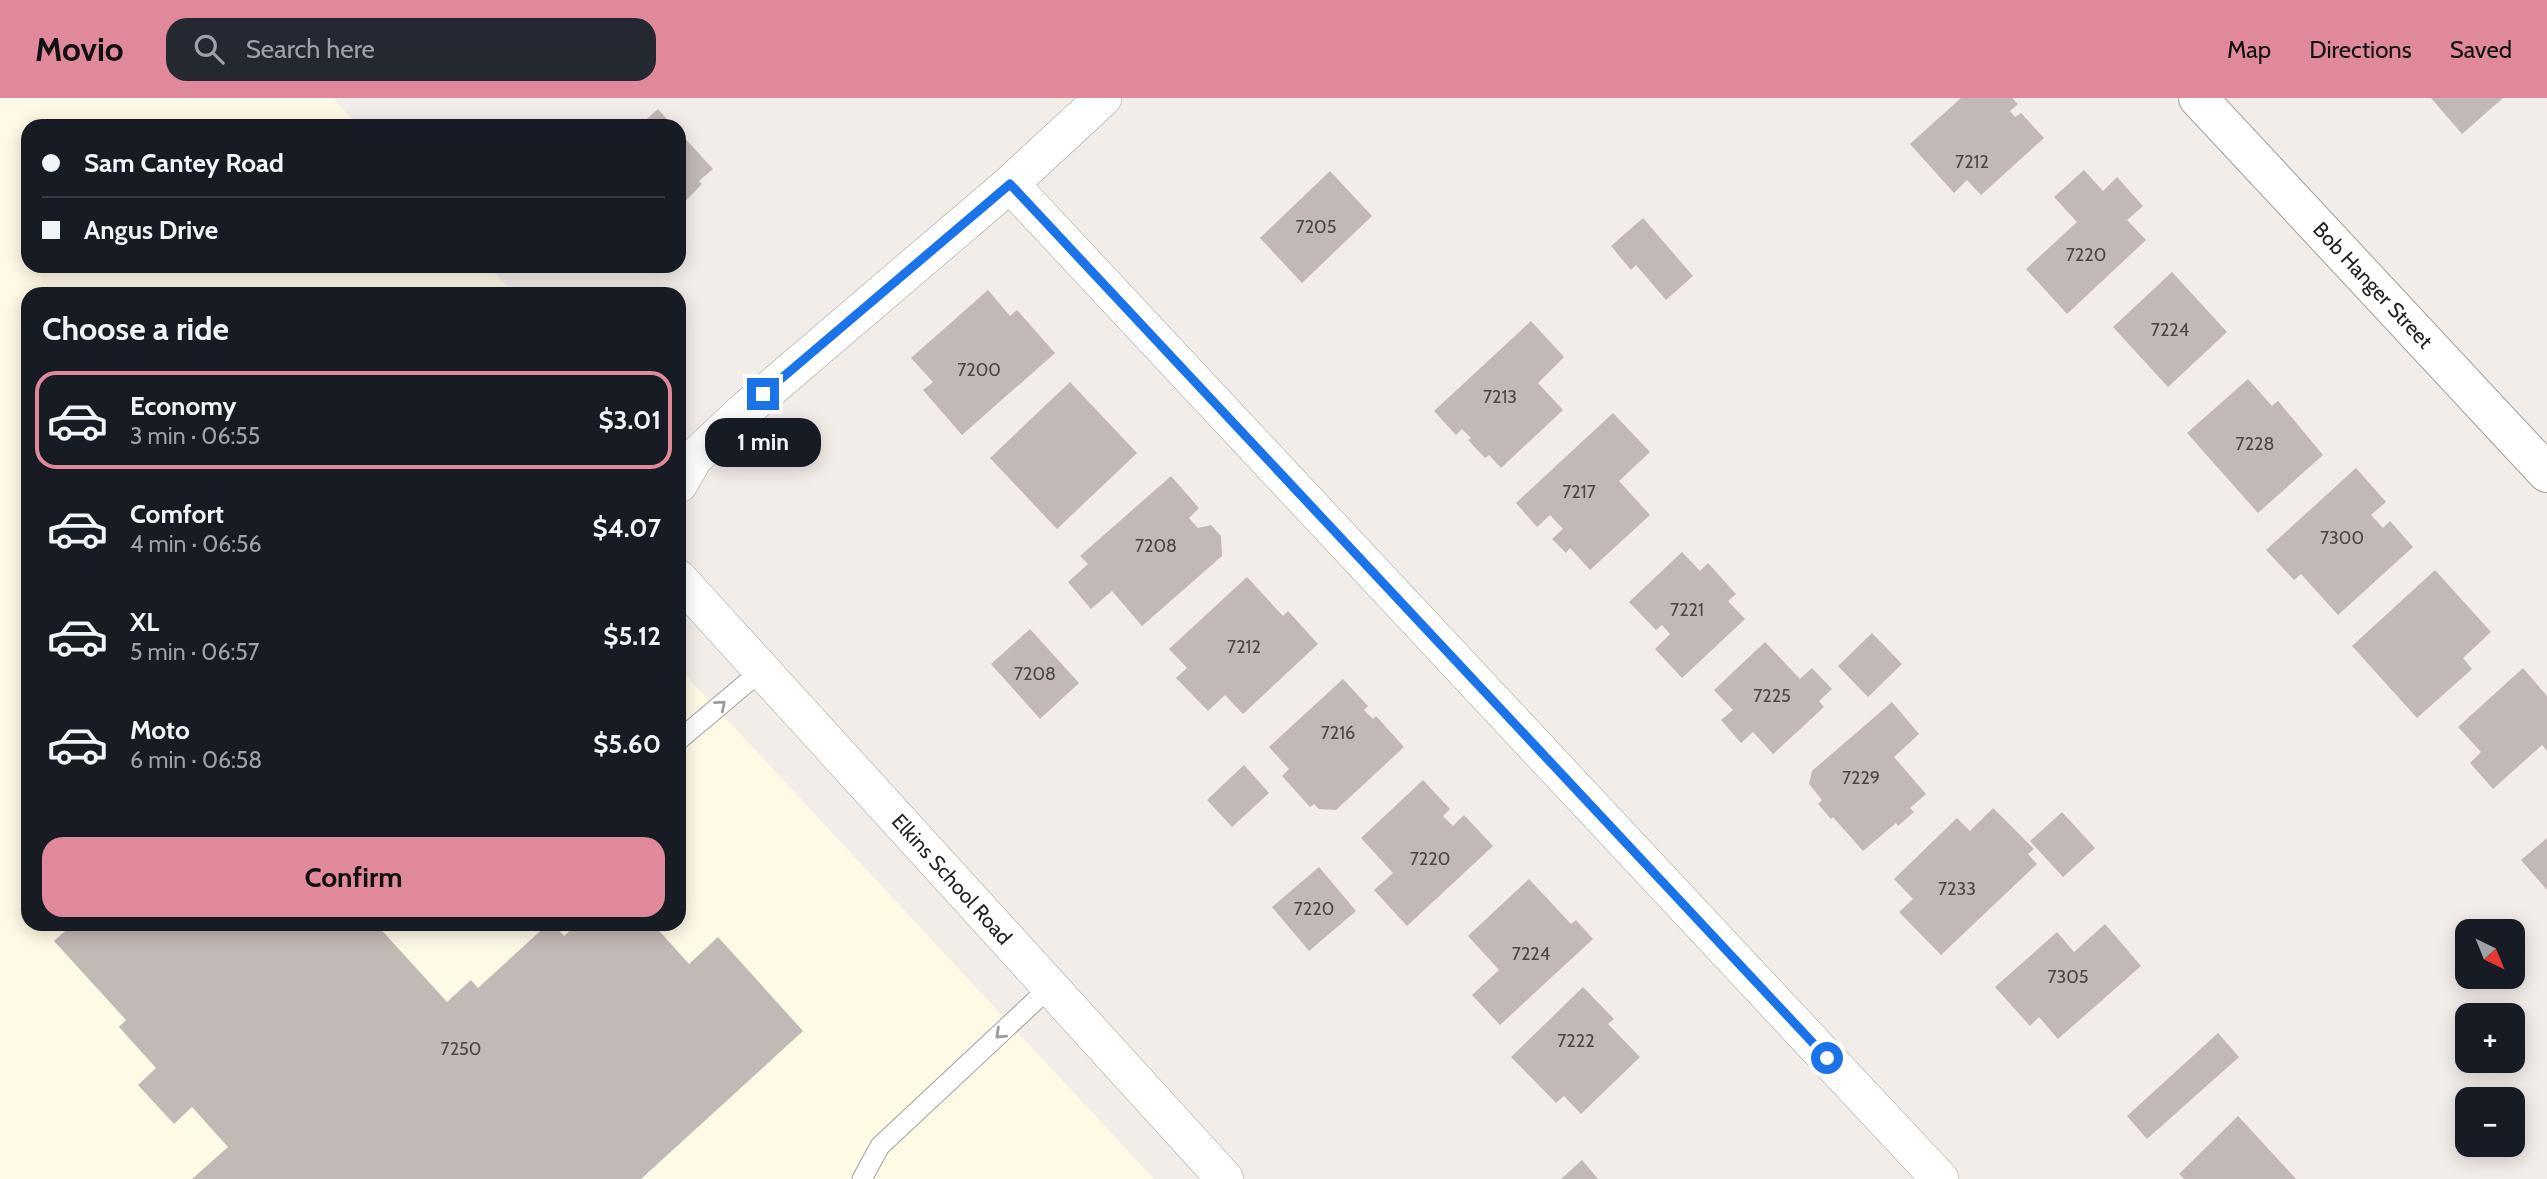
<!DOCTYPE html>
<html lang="en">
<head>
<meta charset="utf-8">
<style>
	:root { --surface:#171b24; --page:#242831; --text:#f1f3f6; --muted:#9ea1a6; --line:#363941; --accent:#e0899b }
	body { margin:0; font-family:Cabin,sans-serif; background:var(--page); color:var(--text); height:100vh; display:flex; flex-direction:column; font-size:26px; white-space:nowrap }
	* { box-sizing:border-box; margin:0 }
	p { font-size:23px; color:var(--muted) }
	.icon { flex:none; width:38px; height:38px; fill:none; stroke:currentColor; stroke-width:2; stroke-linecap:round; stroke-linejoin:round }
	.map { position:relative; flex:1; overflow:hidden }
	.side { position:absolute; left:21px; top:189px; width:665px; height:644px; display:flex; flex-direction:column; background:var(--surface); border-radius:21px; box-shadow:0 4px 18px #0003 }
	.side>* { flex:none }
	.guide { position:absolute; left:21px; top:21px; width:665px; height:154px; border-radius:21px; box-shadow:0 4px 18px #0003; display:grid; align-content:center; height:154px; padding:0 21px; background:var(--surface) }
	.needle { width:46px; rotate:137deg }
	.controls { position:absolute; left:2455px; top:821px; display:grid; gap:14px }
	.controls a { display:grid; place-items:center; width:70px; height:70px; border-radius:14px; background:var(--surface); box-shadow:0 4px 18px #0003; font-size:35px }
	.end { position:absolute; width:32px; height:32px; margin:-16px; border:9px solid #1a73e8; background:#fff; box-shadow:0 0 0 4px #fff }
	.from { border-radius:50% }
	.bubble { position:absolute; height:49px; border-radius:21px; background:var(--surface); box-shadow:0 4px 18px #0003; font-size:23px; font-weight:800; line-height:49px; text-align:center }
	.guide b { display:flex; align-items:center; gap:24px; height:66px; font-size:26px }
	.guide b+b { border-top:2px solid var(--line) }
	.guide i { width:18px; height:18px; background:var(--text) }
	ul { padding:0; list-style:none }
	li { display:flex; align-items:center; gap:21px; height:98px; margin:0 14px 10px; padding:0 7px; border:4px solid transparent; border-radius:21px }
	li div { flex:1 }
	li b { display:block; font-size:26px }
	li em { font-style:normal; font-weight:800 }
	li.on { border-color:var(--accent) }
	li>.icon { width:63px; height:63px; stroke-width:1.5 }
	h2 { padding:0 21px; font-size:32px; line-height:84px }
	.action { display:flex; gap:14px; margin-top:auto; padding:14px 21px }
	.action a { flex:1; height:80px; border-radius:21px; background:var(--accent); color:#111; font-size:28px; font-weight:800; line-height:80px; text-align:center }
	header { display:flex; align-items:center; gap:42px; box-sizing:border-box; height:98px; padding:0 35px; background:var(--accent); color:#111 }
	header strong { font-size:33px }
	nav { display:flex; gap:38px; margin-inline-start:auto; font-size:24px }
	.search { width:490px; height:63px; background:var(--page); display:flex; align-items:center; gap:18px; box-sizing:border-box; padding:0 24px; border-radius:21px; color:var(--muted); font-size:26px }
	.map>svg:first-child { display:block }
	.education { fill:#fefae6 }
	.building { fill:#c2b8b5 }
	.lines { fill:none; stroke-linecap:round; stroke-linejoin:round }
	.service-casing { stroke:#9f9f9f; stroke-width:21 }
	.minor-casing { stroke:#9f9f9f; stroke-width:38 }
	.tertiary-casing { stroke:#9f9f9f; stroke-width:40 }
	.service { stroke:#fff; stroke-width:19 }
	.minor { stroke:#fff; stroke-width:37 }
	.tertiary { stroke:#fff; stroke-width:38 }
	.oneway { stroke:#9c9c9c }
	.route { stroke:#1a73e8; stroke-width:9 }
	.labels { text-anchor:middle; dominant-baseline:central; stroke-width:5; stroke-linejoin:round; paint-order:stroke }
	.number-label { font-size:18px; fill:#4a4847 }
	.street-label { font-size:21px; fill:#222; stroke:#fff }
</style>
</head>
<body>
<header>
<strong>Movio</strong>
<div class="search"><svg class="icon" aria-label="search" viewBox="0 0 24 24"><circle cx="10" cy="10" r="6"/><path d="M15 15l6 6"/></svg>Search here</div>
<nav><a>Map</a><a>Directions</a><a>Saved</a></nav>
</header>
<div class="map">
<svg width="2547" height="1081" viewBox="0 0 2547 1081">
	<rect width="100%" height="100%" fill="#f2ede9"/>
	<path class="education" d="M0 0H333L359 28H28V168H488L514 196H28V826H679V570L1154 1081H0Z"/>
	<path class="building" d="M1961 0H2012L2018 6 2010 13 2015 19 2021 15 2044 40 1981 97 1967 82 1954 95 1910 46Z
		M2431 0H2503L2462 36Z
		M658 11 673 28H639Z
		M679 34 713 71 699 83 702 86 679 110Z
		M2084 72 2103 93 2117 79 2143 108 2127 122 2146 142 2067 216 2026 171 2077 124 2054 99Z
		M1330 73 1372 118 1302 185 1260 140Z
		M1643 120 1693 178 1666 202 1636 167 1631 172 1611 148Z
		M2172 174 2227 234 2168 289 2113 229Z
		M988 192 1010 218 1017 212 1055 255 962 337 923 292 933 284 911 260Z
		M1531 223 1564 259 1538 285 1563 312 1501 370 1489 357 1485 360 1468 342 1471 340 1462 331 1456 337 1434 313Z
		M2248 281 2272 308 2278 303 2323 357 2258 415 2187 335Z
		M1070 284 1137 355 1057 431 990 360Z
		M1613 315 1650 354 1619 383 1650 417 1590 472 1570 450 1566 455 1552 441 1563 431 1550 417 1537 429 1516 405Z
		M2356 370 2386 404 2371 417 2383 430 2390 423 2413 449 2338 517 2301 476 2294 482 2266 452Z
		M1171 378 1199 410 1189 420 1198 430 1211 427 1221 438 1222 458 1142 528 1112 493 1091 511 1068 484 1088 466 1080 458Z
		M1682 454 1700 473 1708 465 1736 496 1728 503 1745 521 1682 580 1655 551 1670 536 1662 527 1656 532 1629 504Z
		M2435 472 2491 534 2463 560 2472 571 2417 620 2352 548Z
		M1247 479 1283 518 1288 513 1318 546 1243 616 1225 597 1208 613 1176 580 1187 570 1169 551Z
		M1030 531 1079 585 1040 621 991 566Z
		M1872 535 1902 566 1868 599 1838 568Z
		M1765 544 1800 581 1812 570 1832 591 1819 603 1824 609 1773 656 1753 634 1741 645 1721 622 1733 612 1714 592Z
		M2523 570 2547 598V653L2542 647 2493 691 2470 665 2481 654 2458 629Z
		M1343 581 1368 608 1364 612 1373 621 1376 618 1404 649 1336 712 1319 711 1314 706 1310 709 1282 678 1289 671 1269 649Z
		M1892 604 1919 636 1894 659 1926 696 1910 710 1914 714 1898 728 1896 725 1863 753 1833 719 1831 721 1818 706 1822 702 1809 686 1812 673Z
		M1244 667 1269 695 1232 729 1207 702Z
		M1423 682 1450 711 1443 718 1453 728 1464 717 1493 748 1407 828 1374 792 1393 775 1361 740Z
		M1993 710 2034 751 2028 756 2037 766 1941 857 1899 814 1913 801 1894 781 1957 720 1970 733Z
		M2062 714 2095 750 2063 779 2030 743Z
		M2547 740V792L2521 762Z
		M1319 769 1356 813 1309 853 1272 809Z
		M1529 781 1571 826 1576 822 1593 841 1500 927 1472 897 1499 872 1468 838Z
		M73 826H376L447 904 471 882 478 890 548 826H554L564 838 577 826H653L689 866 718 839 803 933 641 1081H192L228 1049 192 1009 174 1026 138 987 156 970 119 929 126 922 54 843Z
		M2105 826 2141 868 2058 941 2039 919 2030 928 1995 889 2057 834 2074 854Z
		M1583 889 1614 921 1608 926 1640 959 1581 1016 1564 998 1556 1005 1511 959Z
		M2218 935 2239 959 2147 1041 2127 1018Z
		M2238 1018 2296 1081H2184L2179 1076Z
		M1582 1062 1598 1081H1561Z"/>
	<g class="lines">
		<g class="service-casing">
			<path id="service" d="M679 642 762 572
				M862 1081 880 1048 1050 889"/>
		</g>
		<g class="minor-casing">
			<path id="minor" d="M1010 86 1940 1081
				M679 386 694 360 743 314 1010 86 1103 0
				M679 481 1225 1081"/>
		</g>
		<g class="tertiary-casing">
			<path id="tertiary" d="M2198 0 2547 375"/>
		</g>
		<use href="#service" class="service"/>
		<use href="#minor" class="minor"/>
		<use href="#tertiary" class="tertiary"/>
	</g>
	<defs><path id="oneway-chevron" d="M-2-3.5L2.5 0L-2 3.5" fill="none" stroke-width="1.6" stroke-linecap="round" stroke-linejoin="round" transform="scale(1.75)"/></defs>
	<g class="oneway">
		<use href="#oneway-chevron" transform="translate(721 607) rotate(-40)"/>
		<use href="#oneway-chevron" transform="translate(1000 936) rotate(137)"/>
	</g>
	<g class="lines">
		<path class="route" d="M763 296 1010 86 1827 960"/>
	</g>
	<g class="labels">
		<g class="number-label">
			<text x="1972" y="64">7212</text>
			<text x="1316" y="129">7205</text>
			<text x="2086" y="157">7220</text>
			<text x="2170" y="232">7224</text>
			<text x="979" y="272">7200</text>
			<text x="1500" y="299">7213</text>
			<text x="2255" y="346">7228</text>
			<text x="1579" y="394">7217</text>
			<text x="2342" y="440">7300</text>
			<text x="1156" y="448">7208</text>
			<text x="1687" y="512">7221</text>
			<text x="1244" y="549">7212</text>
			<text x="1035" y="576">7208</text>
			<text x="1772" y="598">7225</text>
			<text x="1338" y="635">7216</text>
			<text x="1861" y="680">7229</text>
			<text x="1430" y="761">7220</text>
			<text x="1957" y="791">7233</text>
			<text x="1314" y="811">7220</text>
			<text x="1531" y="856">7224</text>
			<text x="2068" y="879">7305</text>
			<text x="1576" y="943">7222</text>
			<text x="461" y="951">7250</text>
		</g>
		<g class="street-label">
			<text transform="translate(2373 187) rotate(47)">Bob Hanger Street</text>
			<text transform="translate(952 781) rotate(48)">Elkins School Road</text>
		</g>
	</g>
</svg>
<div class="controls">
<a><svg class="needle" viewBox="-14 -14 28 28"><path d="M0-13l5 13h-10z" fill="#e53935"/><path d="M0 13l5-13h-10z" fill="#9ea1a6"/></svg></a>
<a>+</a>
<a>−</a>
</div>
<i class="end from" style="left:1827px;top:960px"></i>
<i class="end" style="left:763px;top:296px"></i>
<div class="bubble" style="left:705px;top:320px;width:116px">1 min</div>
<div class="guide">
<b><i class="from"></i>Sam Cantey Road</b>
<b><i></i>Angus Drive</b>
</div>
<section class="side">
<h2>Choose a ride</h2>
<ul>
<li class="on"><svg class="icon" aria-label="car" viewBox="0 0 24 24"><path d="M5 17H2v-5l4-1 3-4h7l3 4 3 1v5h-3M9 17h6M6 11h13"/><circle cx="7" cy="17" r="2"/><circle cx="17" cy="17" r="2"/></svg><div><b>Economy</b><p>3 min · 06:55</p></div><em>$3.01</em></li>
<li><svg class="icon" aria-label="car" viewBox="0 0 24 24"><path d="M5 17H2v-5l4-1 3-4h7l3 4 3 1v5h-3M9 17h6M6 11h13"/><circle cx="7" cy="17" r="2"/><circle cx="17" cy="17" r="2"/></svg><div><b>Comfort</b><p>4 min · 06:56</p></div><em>$4.07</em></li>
<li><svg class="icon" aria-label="car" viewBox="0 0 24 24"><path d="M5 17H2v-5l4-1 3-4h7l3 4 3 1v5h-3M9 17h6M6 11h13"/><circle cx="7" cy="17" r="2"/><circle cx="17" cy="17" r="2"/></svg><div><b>XL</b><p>5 min · 06:57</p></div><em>$5.12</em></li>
<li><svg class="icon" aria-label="car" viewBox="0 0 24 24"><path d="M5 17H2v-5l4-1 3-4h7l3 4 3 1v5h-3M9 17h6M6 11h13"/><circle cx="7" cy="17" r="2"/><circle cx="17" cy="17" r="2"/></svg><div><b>Moto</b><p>6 min · 06:58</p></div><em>$5.60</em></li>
</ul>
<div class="action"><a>Confirm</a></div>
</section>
</div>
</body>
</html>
